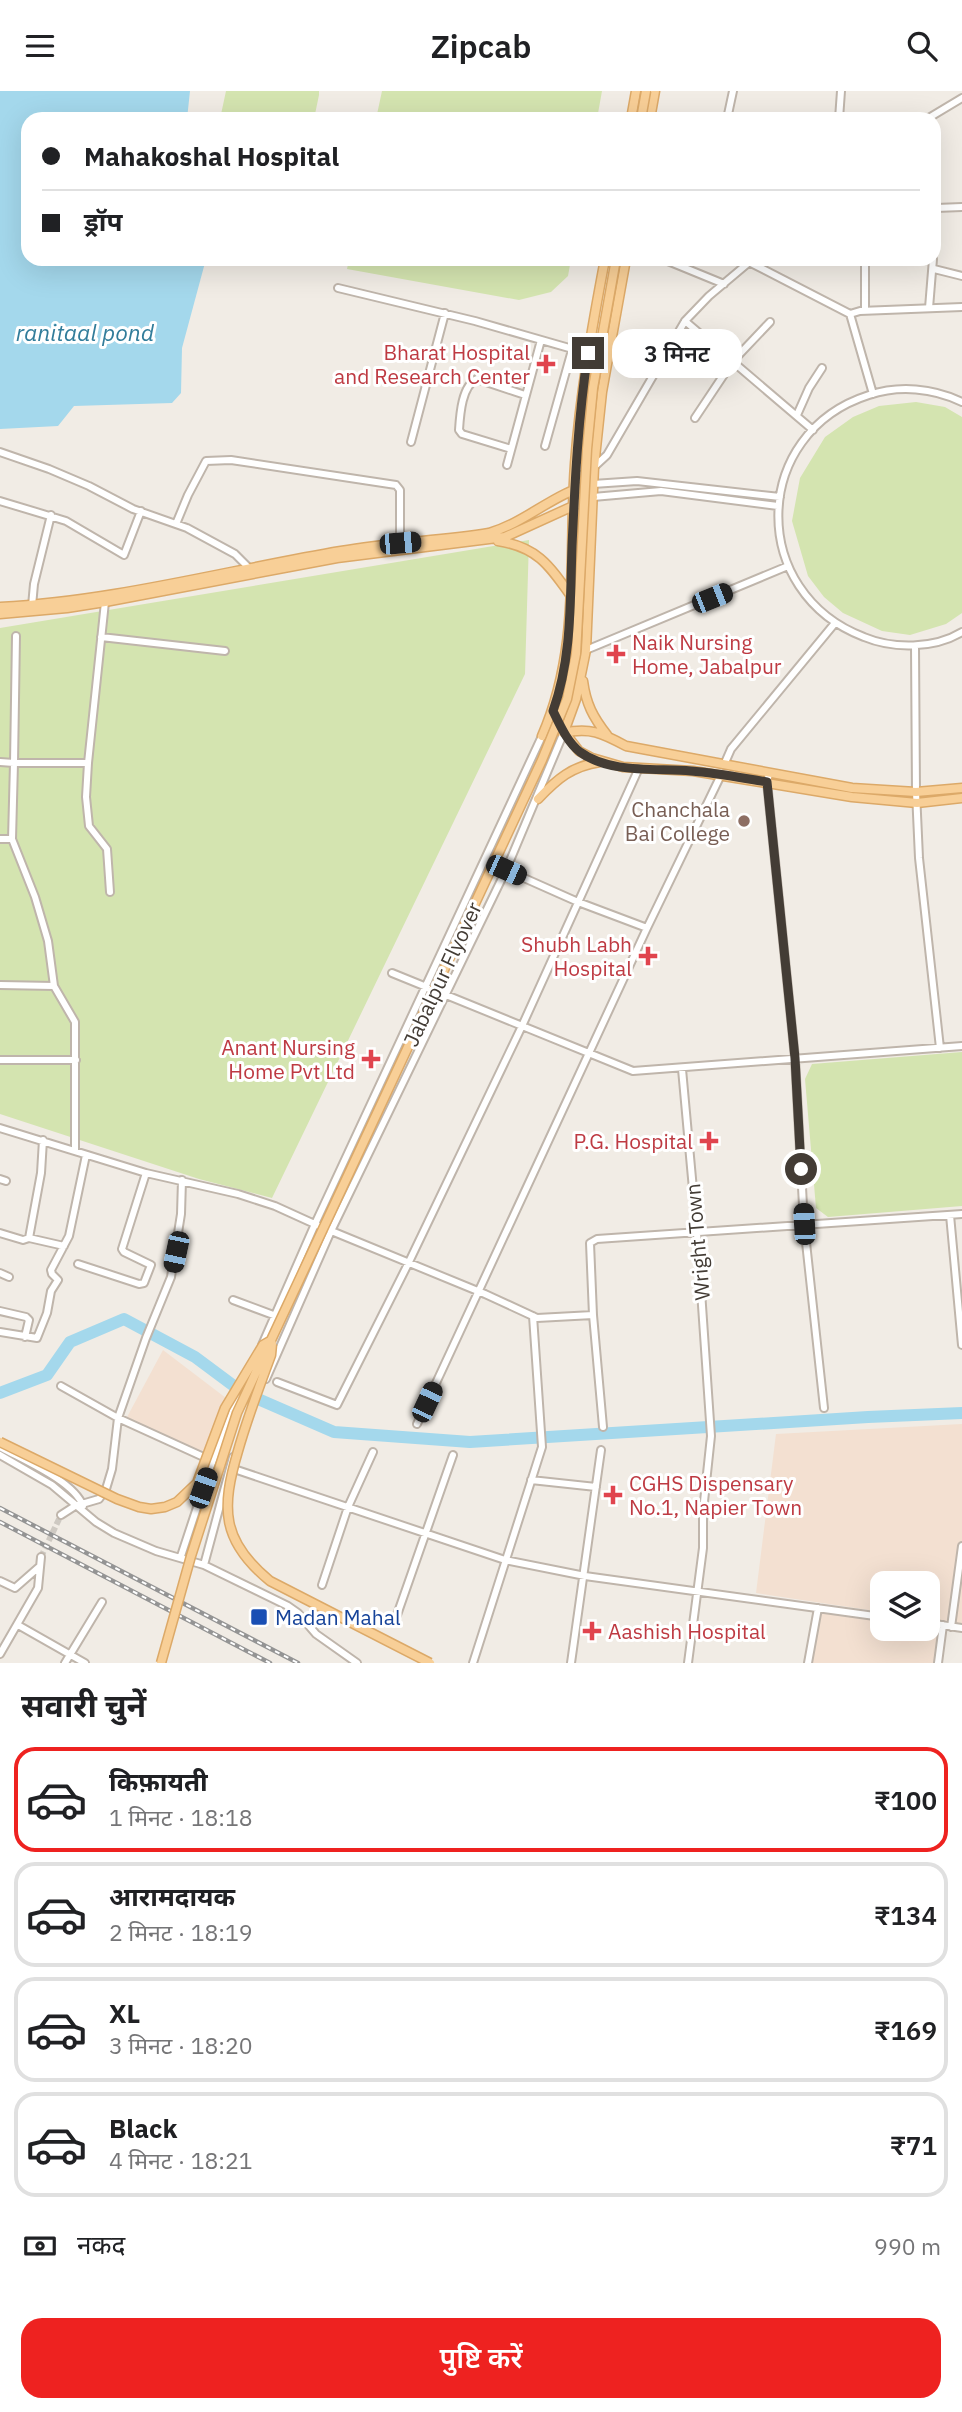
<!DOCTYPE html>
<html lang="hi">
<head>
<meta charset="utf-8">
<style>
	:root { --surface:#fff; --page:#f6f6f6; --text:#202124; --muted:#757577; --line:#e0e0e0; --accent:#ee2220 }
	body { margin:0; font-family:"IBM Plex Sans","Noto Sans Devanagari",sans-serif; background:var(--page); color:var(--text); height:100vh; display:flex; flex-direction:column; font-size:26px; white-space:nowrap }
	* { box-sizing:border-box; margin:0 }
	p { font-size:23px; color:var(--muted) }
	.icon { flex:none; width:38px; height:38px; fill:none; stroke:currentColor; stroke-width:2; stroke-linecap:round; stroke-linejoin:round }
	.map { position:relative; height:1572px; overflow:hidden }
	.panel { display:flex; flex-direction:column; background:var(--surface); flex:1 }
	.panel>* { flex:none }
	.top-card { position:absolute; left:21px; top:21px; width:920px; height:154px; border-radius:21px; box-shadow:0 7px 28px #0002; display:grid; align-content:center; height:154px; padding:0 21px; background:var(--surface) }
	.buttons { position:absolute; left:870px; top:1480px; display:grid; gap:14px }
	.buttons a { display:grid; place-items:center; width:70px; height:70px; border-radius:14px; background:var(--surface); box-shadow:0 7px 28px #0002; font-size:35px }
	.end { position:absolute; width:32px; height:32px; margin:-16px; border:9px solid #433c35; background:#fff; box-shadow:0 0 0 4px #fff }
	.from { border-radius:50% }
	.bubble { position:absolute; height:49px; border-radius:21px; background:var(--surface); box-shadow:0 7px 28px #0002; font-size:23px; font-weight:600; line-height:49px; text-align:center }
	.car { position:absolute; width:21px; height:42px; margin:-21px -10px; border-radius:9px; box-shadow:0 0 5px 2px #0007; background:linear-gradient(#222 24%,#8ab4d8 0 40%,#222 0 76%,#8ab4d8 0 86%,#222 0) }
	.top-card b { display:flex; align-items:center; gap:24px; height:66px; font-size:26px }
	.top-card b+b { border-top:2px solid var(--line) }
	.top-card i { width:18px; height:18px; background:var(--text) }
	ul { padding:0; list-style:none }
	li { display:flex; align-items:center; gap:21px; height:105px; margin:0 14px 10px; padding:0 7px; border:4px solid var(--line); border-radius:21px }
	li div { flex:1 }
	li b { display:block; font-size:26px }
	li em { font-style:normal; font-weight:600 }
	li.current { border-color:var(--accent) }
	li>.icon { width:63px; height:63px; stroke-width:1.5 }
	h2 { padding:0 21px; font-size:32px; line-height:84px }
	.pay { display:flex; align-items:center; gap:18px; height:77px; padding:0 21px; font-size:26px }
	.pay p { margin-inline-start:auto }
	.cta { display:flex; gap:14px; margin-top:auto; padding:14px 21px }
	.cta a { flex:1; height:80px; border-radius:21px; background:var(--accent); color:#fff; font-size:28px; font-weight:600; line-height:80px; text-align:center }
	header { display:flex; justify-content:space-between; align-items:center; height:91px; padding:0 21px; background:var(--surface); font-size:32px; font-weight:600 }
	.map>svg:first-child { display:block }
	.commercial { fill:#f3e0d1 }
	.green { fill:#d4e4b0 }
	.water { fill:#a4d8ec }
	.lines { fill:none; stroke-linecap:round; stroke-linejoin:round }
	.river { stroke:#a4d8ec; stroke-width:12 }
	.minor-tunnel { stroke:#cec9c2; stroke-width:6; stroke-dasharray:6 3; stroke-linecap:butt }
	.minor-casing { stroke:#bfb5ab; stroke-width:10 }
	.major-casing { stroke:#dca968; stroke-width:11 }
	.minor { stroke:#fff; stroke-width:6 }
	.major { stroke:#f8cf97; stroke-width:8 }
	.rail-casing { stroke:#949494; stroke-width:4.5 }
	.rail { stroke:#fff; stroke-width:2; stroke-dasharray:5; stroke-linecap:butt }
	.major-bridge-casing { stroke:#dca968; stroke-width:11; stroke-linecap:butt }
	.major-bridge { stroke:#f8cf97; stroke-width:8 }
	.route { stroke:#433c35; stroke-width:9 }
	.health-dot { fill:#e0444e; stroke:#fff; stroke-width:2.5 }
	.education-dot { fill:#8d6e63; stroke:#fff; stroke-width:2.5 }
	.transit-dot { fill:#1a4fb4; stroke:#fff; stroke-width:2.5 }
	.labels { text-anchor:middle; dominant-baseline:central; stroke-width:6; stroke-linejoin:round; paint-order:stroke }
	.health-label { font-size:21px; fill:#be3a42; stroke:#fff; text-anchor:end }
	.education-label { font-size:21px; fill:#785e54; stroke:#fff; text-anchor:end }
	.street-label { font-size:21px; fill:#433c35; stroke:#fff }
	.transit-label { font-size:21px; fill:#164399; stroke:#fff; text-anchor:start }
	.water-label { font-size:23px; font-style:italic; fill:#317c9a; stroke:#fff }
</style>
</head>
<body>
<header><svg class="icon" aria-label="menu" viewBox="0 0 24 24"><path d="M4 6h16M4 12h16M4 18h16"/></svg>Zipcab<svg class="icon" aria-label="search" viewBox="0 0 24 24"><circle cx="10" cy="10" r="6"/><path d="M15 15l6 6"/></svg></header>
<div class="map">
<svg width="962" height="1572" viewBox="0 0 962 1572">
	<rect width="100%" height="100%" fill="#f1ece5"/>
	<path class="commercial" d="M163 1259 226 1307 205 1363 126 1328Z
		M962 1333V1533L928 1528V1493H882V1521L756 1502 776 1343Z
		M820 1520 882 1528V1538H928V1535L940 1536 935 1572H811Z"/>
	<path class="green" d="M226 0H319V4L314 28H220Z
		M382 0H602L597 28H376Z
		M349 168H571L568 185 551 201 519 209 347 178Z
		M916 311 945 316 962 326V522L946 533 910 544 882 540 843 522 824 506 808 485 792 430 800 387 825 346 853 326 879 315Z
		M529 449 525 583 272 1107 199 1088 0 1023V537Z
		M962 961V1115L828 1126 816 1117 805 988 812 973Z"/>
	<path class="water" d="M0 0H190L187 28H28V168H206L182 257 181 302 172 312 74 315 58 335 0 338Z"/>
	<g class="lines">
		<path class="river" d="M0 1302 47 1284 70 1251 124 1228 195 1266 242 1301 334 1341 470 1351 868 1326 962 1322"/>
		<path class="minor-tunnel" d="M41 1466 61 1424"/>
		<g class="minor-casing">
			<path id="minor" d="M727 28 733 0
				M839 28 841 0
				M927 28 962 7
				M934 132 936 117 962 116
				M663 168 724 193
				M749 171 850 223 873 303
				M934 178 962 185
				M338 197 475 230 590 263
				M929 217 933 168
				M865 219V168
				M850 223 860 220 962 216
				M685 230 813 339
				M962 311C933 297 899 294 869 304 750 342 748 502 864 546 893 558 934 558 962 541
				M797 324 809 297 822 277
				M695 327 733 270 770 231
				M411 351 445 222
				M545 355 572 259
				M511 358 462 343 459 339C460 323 462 294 477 288L525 304
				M0 361 49 378 89 395 133 418 187 437 235 463 249 477
				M507 374 541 249
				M575 376H594L607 364 685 230 709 205 753 168
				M593 393 637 390 780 406
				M593 406 661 400 778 415
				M0 410 66 430 124 464 141 420
				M176 433 188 404 206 370 231 369 396 394 400 399V452
				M105 511 88 672 86 706 89 735 107 758 110 801
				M32 515 34 493 51 424
				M101 546 225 560
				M915 555 916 701 919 767 940 957
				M586 559 788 475
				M0 671 14 672 16 545
				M724 674 731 658 835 532
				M769 683 767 691 795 967 804 1133 824 1317
				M0 748H12
				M506 779 578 811 647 837
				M392 882 633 980 962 955
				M0 894 54 895
				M0 969H76
				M682 978 697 1142 711 1345 703 1420V1457L688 1572
				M0 1037 146 1082 238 1103 275 1115 319 1135
				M75 1060V931L54 895 48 850 35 806 12 748 14 672H88
				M0 1088 6 1090
				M950 1124 962 1254
				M329 1139 485 1203 537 1227 593 1224
				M0 1142 23 1149 29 1147 41 1082 43 1049
				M29 1147 64 1155
				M78 1173 139 1193 144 1192 151 1174 124 1161 122 1158 146 1082
				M0 1182 9 1186
				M233 1209 276 1225
				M0 1220 26 1226 29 1229 25 1246
				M0 1241 37 1247 47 1222 51 1200 58 1189 52 1183 51 1179 69 1145 86 1064
				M262 1254 315 1133 542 645
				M266 1288 331 1140 506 779 564 641
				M277 1291 337 1314 408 1173 522 935 639 677
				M61 1295 118 1327 208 1368
				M417 1333 647 837 721 684
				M603 1336 593 1224 590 1152 597 1148 962 1123
				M0 1356C23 1369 74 1390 83 1415
				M0 1364 52 1394 96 1431 114 1442 156 1460 204 1474 288 1515 298 1522 316 1543 357 1572
				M231 1377 505 1469 585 1485 882 1526
				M531 1389 596 1396
				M61 1424 75 1415 99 1408 106 1398 112 1378 118 1327 146 1247 171 1186 181 1123 182 1089
				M181 1465 210 1377 245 1289
				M204 1474 233 1366
				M0 1490 15 1497 39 1476
				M322 1494 348 1416 373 1361
				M397 1524 453 1364
				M928 1532 962 1537
				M18 1534 85 1572
				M951 1536 962 1455
				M0 1563 38 1497 41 1466
				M65 1572 102 1511
				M473 1572 542 1356 533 1225
				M571 1572 601 1359
				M808 1572 818 1517
				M938 1572 943 1534"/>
		</g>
		<g class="major-casing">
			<path id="major" d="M631 28 636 0
				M650 28 655 0
				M498 450C537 456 549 474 571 505
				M0 516C115 510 228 479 341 460 390 451 440 450 489 442 527 431 555 401 593 393
				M0 523 67 517 105 511 337 467 505 446 593 406
				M583 590C586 613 593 626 607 644
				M562 638 579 660 592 667 623 676 693 680 852 706 917 712 962 707
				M564 641 576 608 586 559 594 376 602 301 626 168
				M563 642C590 636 602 642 626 655L852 697 916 701 962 697
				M542 645C581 556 568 467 575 373 580 304 592 236 605 168
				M538 708C557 688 572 675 600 671"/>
		</g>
		<use href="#minor" class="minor"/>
		<use href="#major" class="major"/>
		<g class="rail-casing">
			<path id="rail" d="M0 1417 298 1572
				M0 1431 270 1572"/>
		</g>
		<use href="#rail" class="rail"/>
		<g class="major-bridge-casing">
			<path id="major-bridge" d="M641 28 646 0
				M272 1253 271 1264C259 1296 247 1328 238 1360 221 1417 221 1450 270 1490L430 1572
				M0 1351 117 1408 139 1416 151 1418 165 1416 177 1411 197 1392 225 1317 263 1254 270 1250
				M161 1572 191 1465 237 1322 542 669 567 608 576 563 587 358 593 297 616 168"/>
		</g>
		<use href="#major-bridge" class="major-bridge"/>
	</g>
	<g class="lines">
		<path class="route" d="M588 262C578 327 575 390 572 455 570 511 572 567 553 620 560 634 567 651 580 661 610 683 656 677 691 680 717 682 742 687 767 691L795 967 801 1078"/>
	</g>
	<g class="health-dot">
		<path d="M542.5 262.5h7v7h7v7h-7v7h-7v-7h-7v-7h7z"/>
		<path d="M612.5 552.5h7v7h7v7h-7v7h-7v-7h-7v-7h7z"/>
		<path d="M644.5 854.5h7v7h7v7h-7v7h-7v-7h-7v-7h7z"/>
		<path d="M367.5 957.5h7v7h7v7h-7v7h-7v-7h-7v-7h7z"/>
		<path d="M705.5 1039.5h7v7h7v7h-7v7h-7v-7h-7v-7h7z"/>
		<path d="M609.5 1393.5h7v7h7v7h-7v7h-7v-7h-7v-7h7z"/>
		<path d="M588.5 1529.5h7v7h7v7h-7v7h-7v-7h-7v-7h7z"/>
	</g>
	<circle class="education-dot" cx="744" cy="730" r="7"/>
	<rect class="transit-dot" x="250" y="1517" width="18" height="18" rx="3.5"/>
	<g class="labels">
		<g class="health-label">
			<text x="530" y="261">Bharat Hospital<tspan x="530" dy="24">and Research Center</tspan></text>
			<text x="632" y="551" text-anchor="start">Naik Nursing<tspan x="632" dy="24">Home, Jabalpur</tspan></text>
			<text x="632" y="853">Shubh Labh<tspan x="632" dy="24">Hospital</tspan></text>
			<text x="355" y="956">Anant Nursing<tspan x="355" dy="24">Home Pvt Ltd</tspan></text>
			<text x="693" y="1050">P.G. Hospital</text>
			<text x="629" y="1392" text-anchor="start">CGHS Dispensary<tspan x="629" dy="24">No.1, Napier Town</tspan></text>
			<text x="608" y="1540" text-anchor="start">Aashish Hospital</text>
		</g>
		<g class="education-label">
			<text x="730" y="718">Chanchala<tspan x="730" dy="24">Bai College</tspan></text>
		</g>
		<g class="street-label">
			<text transform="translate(442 883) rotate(-65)">Jabalpur Flyover</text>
			<text transform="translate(697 1151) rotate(-95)">Wright Town</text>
		</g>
		<g class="transit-label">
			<text x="275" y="1526">Madan Mahal</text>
		</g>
		<g class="water-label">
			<text x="85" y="241">ranitaal pond</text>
		</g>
	</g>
</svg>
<div class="buttons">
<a><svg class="icon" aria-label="layers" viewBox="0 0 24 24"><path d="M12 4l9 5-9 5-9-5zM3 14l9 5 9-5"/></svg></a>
</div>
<i class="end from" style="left:801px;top:1078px"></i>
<i class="end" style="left:588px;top:262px"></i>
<div class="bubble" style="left:612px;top:238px;width:130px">3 मिनट</div>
<i class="car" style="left:400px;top:452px;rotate:85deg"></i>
<i class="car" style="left:712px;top:507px;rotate:68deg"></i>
<i class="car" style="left:506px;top:779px;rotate:114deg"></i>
<i class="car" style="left:804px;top:1133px;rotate:357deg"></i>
<i class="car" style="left:176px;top:1161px;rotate:192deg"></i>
<i class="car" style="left:427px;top:1311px;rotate:25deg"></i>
<i class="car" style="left:203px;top:1397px;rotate:19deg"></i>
<div class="top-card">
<b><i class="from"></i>Mahakoshal Hospital</b>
<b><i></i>ड्रॉप</b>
</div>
</div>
<section class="panel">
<h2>सवारी चुनें</h2>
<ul>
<li class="current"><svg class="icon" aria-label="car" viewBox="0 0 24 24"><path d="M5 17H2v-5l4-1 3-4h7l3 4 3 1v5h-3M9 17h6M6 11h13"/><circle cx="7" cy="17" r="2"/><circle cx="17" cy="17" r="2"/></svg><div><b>किफ़ायती</b><p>1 मिनट · 18:18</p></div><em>₹100</em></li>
<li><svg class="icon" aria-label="car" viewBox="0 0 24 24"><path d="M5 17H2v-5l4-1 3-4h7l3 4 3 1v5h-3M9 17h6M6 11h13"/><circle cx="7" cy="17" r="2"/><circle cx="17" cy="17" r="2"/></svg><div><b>आरामदायक</b><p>2 मिनट · 18:19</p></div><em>₹134</em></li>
<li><svg class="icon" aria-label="car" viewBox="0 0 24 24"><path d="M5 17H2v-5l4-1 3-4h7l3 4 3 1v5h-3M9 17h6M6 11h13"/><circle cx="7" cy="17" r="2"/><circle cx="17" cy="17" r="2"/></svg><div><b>XL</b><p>3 मिनट · 18:20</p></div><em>₹169</em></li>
<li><svg class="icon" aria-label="car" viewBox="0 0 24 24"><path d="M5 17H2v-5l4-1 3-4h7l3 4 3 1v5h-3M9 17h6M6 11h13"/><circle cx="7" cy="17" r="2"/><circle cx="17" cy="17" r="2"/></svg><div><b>Black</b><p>4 मिनट · 18:21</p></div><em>₹71</em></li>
</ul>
<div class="pay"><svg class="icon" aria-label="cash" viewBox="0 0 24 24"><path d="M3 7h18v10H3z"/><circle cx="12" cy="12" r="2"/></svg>नकद<p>990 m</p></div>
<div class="cta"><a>पुष्टि करें</a></div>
</section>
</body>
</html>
